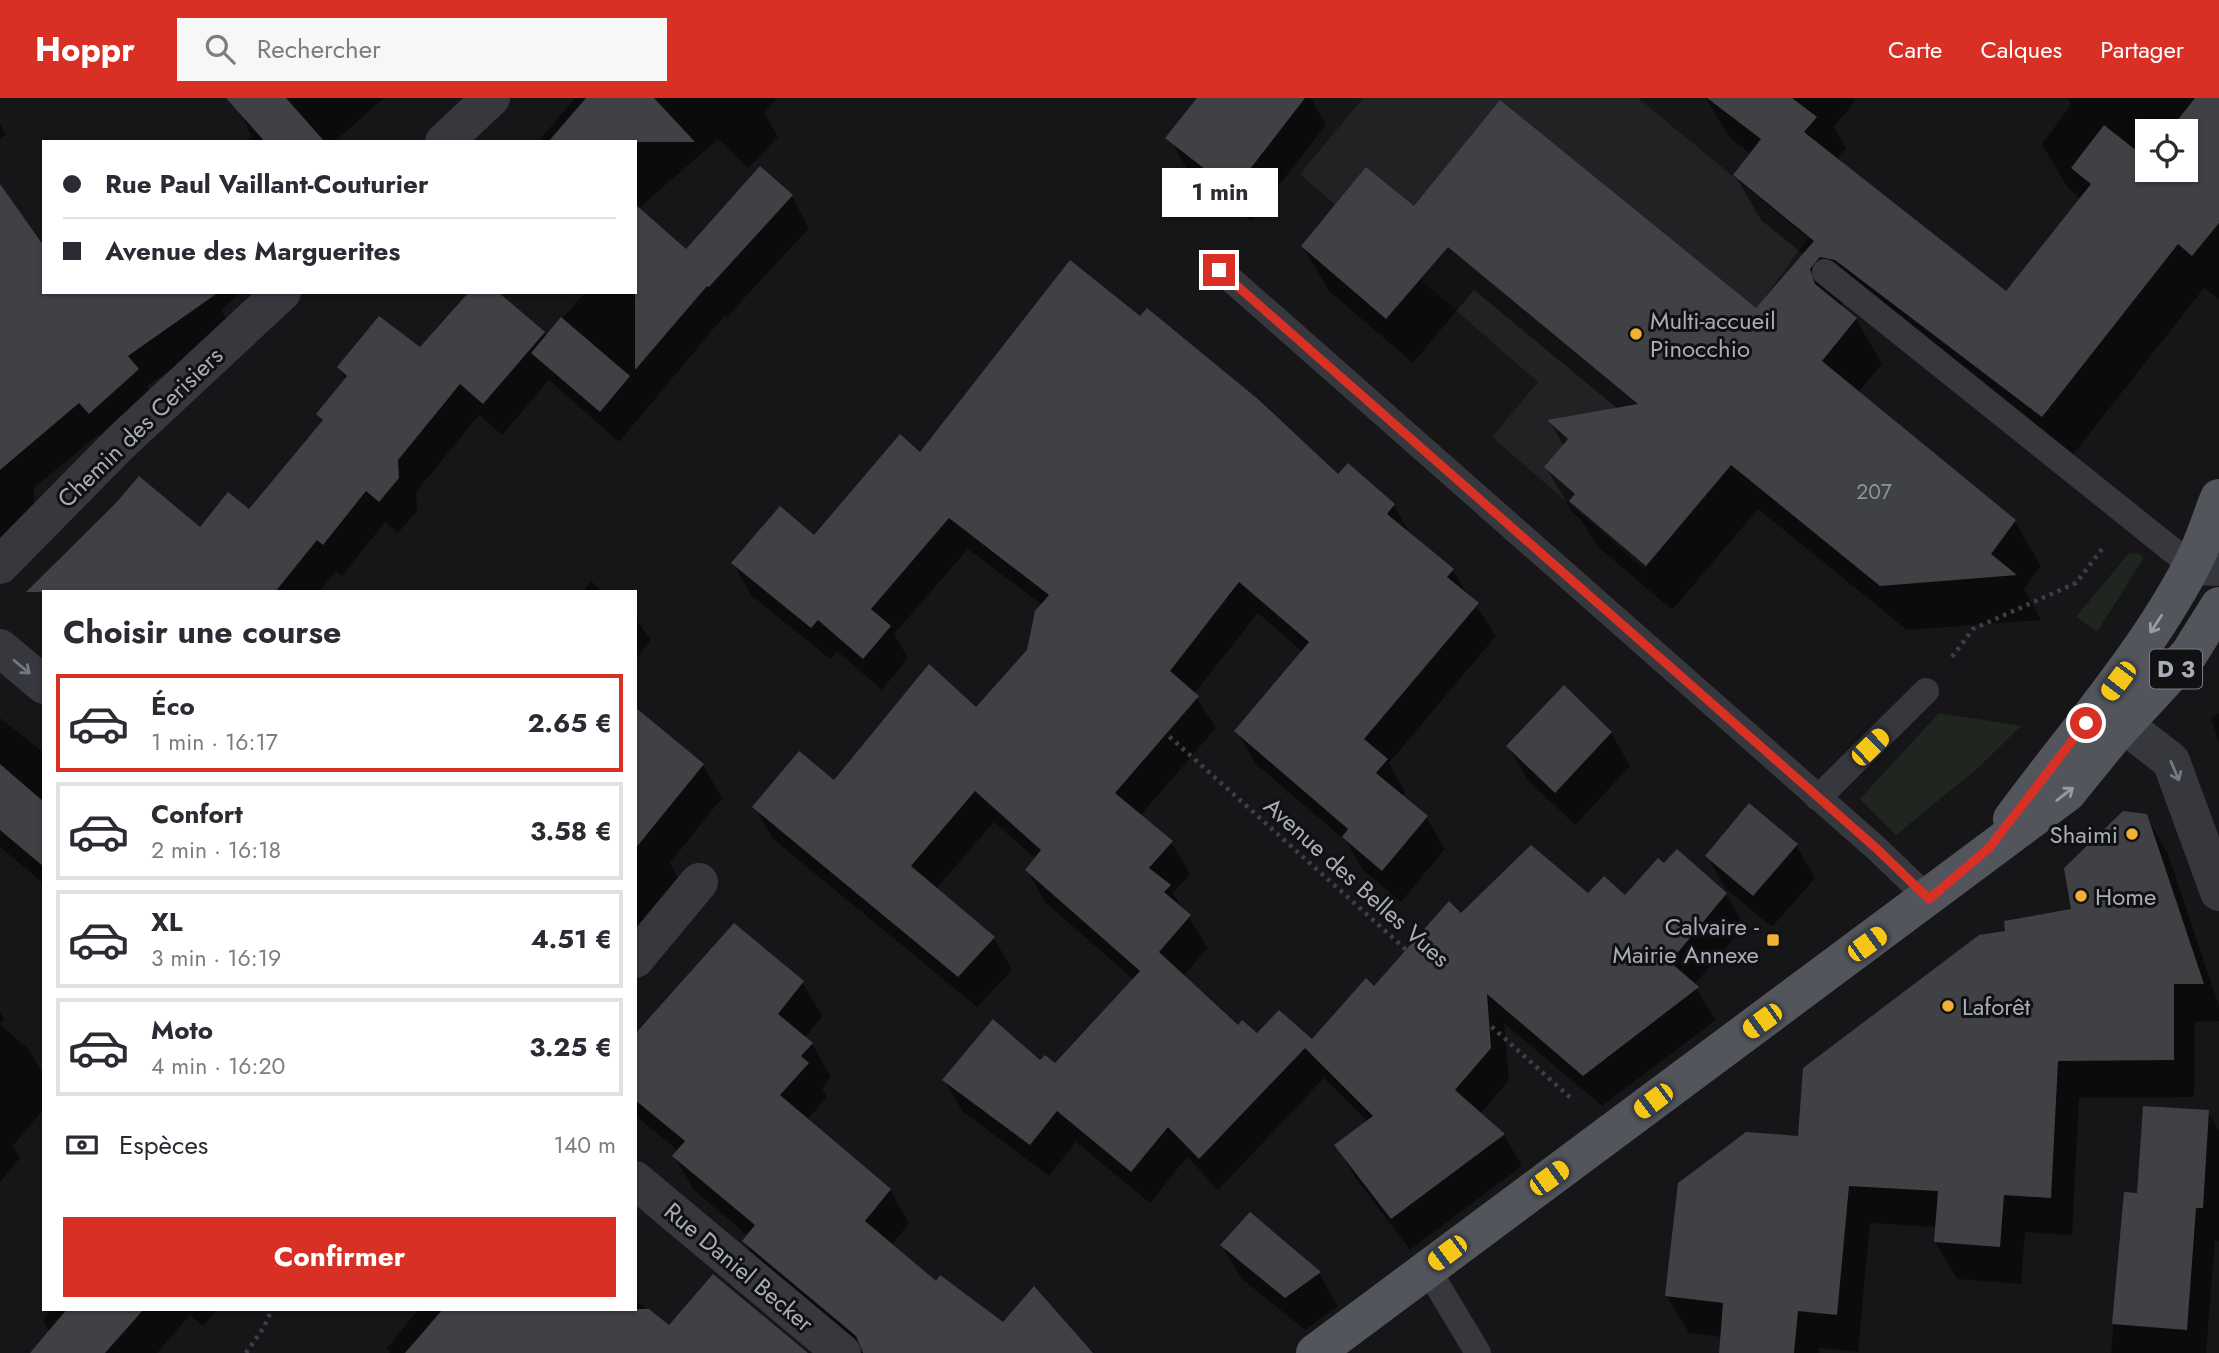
<!DOCTYPE html>
<html lang="fr">
<head>
<meta charset="utf-8">
<style>
	:root { --surface:#fff; --page:#f7f7f7; --text:#2b2b33; --muted:#7c7c81; --line:#e1e1e2; --accent:#d93025 }
	body { margin:0; font-family:Jost,sans-serif; background:var(--page); color:var(--text); height:100vh; display:flex; flex-direction:column; font-size:26px; white-space:nowrap }
	* { box-sizing:border-box; margin:0 }
	p { font-size:23px; color:var(--muted) }
	.icon { flex:none; width:38px; height:38px; fill:none; stroke:currentColor; stroke-width:2; stroke-linecap:round; stroke-linejoin:round }
	.map { position:relative; flex:1; overflow:hidden }
	.sheet { position:absolute; left:42px; top:492px; width:595px; height:721px; display:flex; flex-direction:column; background:var(--surface); border-radius:0px; box-shadow:0 2px 5px #0004 }
	.sheet>* { flex:none }
	.top-card { position:absolute; left:42px; top:42px; width:595px; height:154px; border-radius:0px; box-shadow:0 2px 5px #0004; display:grid; align-content:center; height:154px; padding:0 21px; background:var(--surface) }
	.fabs { position:absolute; left:2135px; top:21px; display:grid; gap:14px }
	.fabs a { display:grid; place-items:center; width:63px; height:63px; border-radius:0px; background:var(--surface); box-shadow:0 2px 5px #0004; font-size:35px }
	.end { position:absolute; width:32px; height:32px; margin:-16px; border:9px solid #d93025; background:#fff; box-shadow:0 0 0 4px #fff }
	.from { border-radius:50% }
	.bubble { position:absolute; height:49px; border-radius:0px; background:var(--surface); box-shadow:0 2px 5px #0004; font-size:23px; font-weight:700; line-height:49px; text-align:center }
	.car { position:absolute; width:21px; height:42px; margin:-21px -10px; border-radius:9px; box-shadow:0 0 5px 2px #0007; background:linear-gradient(#f5c518 24%,#345 0 40%,#f5c518 0 76%,#345 0 86%,#f5c518 0) }
	.top-card b { display:flex; align-items:center; gap:24px; height:66px; font-size:26px }
	.top-card b+b { border-top:2px solid var(--line) }
	.top-card i { width:18px; height:18px; background:var(--text) }
	ul { padding:0; list-style:none }
	li { display:flex; align-items:center; gap:21px; height:98px; margin:0 14px 10px; padding:0 7px; border:4px solid var(--line); border-radius:0px }
	li div { flex:1 }
	li b { display:block; font-size:26px }
	li em { font-style:normal; font-weight:700 }
	li.active { border-color:var(--accent) }
	li>.icon { width:63px; height:63px; stroke-width:1.5 }
	h2 { padding:0 21px; font-size:32px; line-height:84px }
	.pay { display:flex; align-items:center; gap:18px; height:77px; padding:0 21px; font-size:26px }
	.pay p { margin-inline-start:auto }
	.cta { display:flex; gap:14px; margin-top:auto; padding:14px 21px }
	.cta a { flex:1; height:80px; border-radius:0px; background:var(--accent); color:#fff; font-size:28px; font-weight:700; line-height:80px; text-align:center }
	header { display:flex; align-items:center; gap:42px; box-sizing:border-box; height:98px; padding:0 35px; background:var(--accent); color:#fff }
	header strong { font-size:33px }
	nav { display:flex; gap:38px; margin-inline-start:auto; font-size:24px }
	.search { width:490px; height:63px; background:var(--page); display:flex; align-items:center; gap:18px; box-sizing:border-box; padding:0 24px; border-radius:0px; color:var(--muted); font-size:26px }
	.map>svg:first-child { display:block }
	.built { fill:#222225 }
	.green { fill:#1e261f }
	.shadow { fill:#0007; fill-rule:evenodd }
	.building { fill:#404145 }
	.lines { fill:none; stroke-linecap:round; stroke-linejoin:round }
	.path { stroke:#3d3f44; stroke-width:4.5; stroke-dasharray:3.5 5; stroke-linecap:butt }
	.service { stroke:#37383d; stroke-width:26 }
	.minor { stroke:#37383d; stroke-width:38 }
	.primary { stroke:#53555c; stroke-width:38 }
	.oneway { stroke:#979ba6 }
	.oneway2 { stroke:#757881 }
	.route { stroke:#d93025; stroke-width:9 }
	.poi-dot { fill:#f2b134; stroke:#111113; stroke-width:2.5 }
	.labels { text-anchor:middle; dominant-baseline:central; stroke-width:6; stroke-linejoin:round; paint-order:stroke }
	.number-label { font-size:21px; fill:#8e929b }
	.shield { fill:#111113; stroke:#7b7e86; stroke-width:2 }
	.shield-label { font-size:23px; font-weight:bold; fill:#a8adb8 }
	.poi-label { font-size:24px; fill:#a8adb8; stroke:#111113; text-anchor:start }
	.street-label { font-size:24px; fill:#a8adb8; stroke:#111113 }
</style>
</head>
<body>
<header>
<strong>Hoppr</strong>
<div class="search"><svg class="icon" aria-label="search" viewBox="0 0 24 24"><circle cx="10" cy="10" r="6"/><path d="M15 15l6 6"/></svg>Rechercher</div>
<nav><a>Carte</a><a>Calques</a><a>Partager</a></nav>
</header>
<div class="map">
<svg width="2219" height="1255" viewBox="0 0 2219 1255">
	<rect width="100%" height="100%" fill="#161618"/>
	<path class="built" d="M1363 0H1638L1808 140 1758 209 1821 263 1644 471 1492 339 1538 284 1300 76Z"/>
	<path class="green" d="M2129 455 2141 456 2143 461 2097 534 2076 519Z
		M1939 615 2021 628 1978 670 1896 737 1860 701Z"/>
	<path class="shadow" d="M257 0H384L334 44H244L251 38 241 14Z
		M575 0H778L764 15 778 39 748 70 718 41 638 111 686 154 792 99 809 130 727 219 725 217 619 344 549 282 502 337 479 317 416 394 417 413 398 435 385 424 342 478 336 473 319 494H44V498L37 486 249 414 323 324 318 316 346 282 339 270 420 252 544 235 547 239 585 194H635V44H538Z
		M1205 0H1311L1326 27 1251 123 1189 74 1171 43Z
		M1706 0H1853L1855 3 1834 29 1846 50 1838 59 1842 66 2006 195 2081 101 2068 90 2042 46 2071 7 2067 0H2219V201L2204 190 2068 363 1846 203 1840 208 1856 221 1882 266 1858 295 2015 423 2041 468 2024 491 2041 522 1907 532 1758 411 1672 512 1597 448 1582 423 1572 414 1546 369 1564 348 1550 324 1618 311 1474 192 1413 265 1329 193 1303 149 1414 111 1757 213 1804 157 1761 122 1735 77 1751 56 1729 39ZM2147 33H2186V72H2147Z
		M0 26 6 36 0 41Z
		M0 89 44 146V194H241L221 212 232 230 147 288 156 304 108 346 99 336 34 390V424L0 457Z
		M920 356 1338 378 1394 407 1412 439 1453 473 1496 538 1389 665 1405 694 1402 698 1426 719 1445 751 1401 804 1362 771 1347 744 1255 665 1237 634 1303 554 1258 515 1194 596 1216 630 1140 718 1171 744 1190 776 1173 795 1208 850 1183 878 1238 929 1257 938 1312 943 1461 818 1588 797 1726 796 1744 828 1694 887 1716 922 1602 1008 1504 925 1509 982 1480 1016 1504 1037 1522 1068 1410 1152 1355 1079 1337 1047 1368 1024 1324 980 1218 1092 1187 1059 1150 1105 1076 1044 1049 1078 962 1013 944 982 1040 964 1055 968 1134 882 1045 804 1027 772 1036 761 994 724 936 791 994 840 1012 872 977 909 773 741 754 709 834 684 976 612 1029 553 1042 507 968 451 894 536 908 560 882 592 837 553 830 561 751 497 733 465 814 439Z
		M591 483 603 494H583Z
		M635 520 651 542 635 562Z
		M635 611 703 667 722 700 670 765 682 787 635 841Z
		M2219 615V645L2211 620Z
		M0 620 44 655V786L0 749Z
		M1611 635 1630 668 1575 727 1527 681 1508 648Z
		M2146 718 2168 756 2219 908V923L2195 924 2194 999 2079 1000 2072 1137 2025 1134 2021 1186 1957 1181 1935 1144 1937 1129 1870 1125 1858 1254 1819 1250V1255H1720L1722 1239 1689 1235 1667 1198 1800 1040 2007 834 2073 812Z
		M1796 747 1815 780 1772 829 1726 791 1707 758Z
		M802 884 822 918 805 940 812 946 831 979 822 990 827 999 807 1022 890 1092 909 1125 891 1148 936 1186 1003 1227 1086 1255H857L763 1176 744 1143 748 1138 694 1092 674 1058 678 1053 635 1017V938Z
		M0 914 4 921 0 926Z
		M0 927 28 950 44 977V1011L13 1048 20 1060 0 1084Z
		M2208 1014 2219 1033V1143L2215 1142 2206 1255H2111L2125 1096 2138 1097Z
		M1222 1148 1319 1175 1338 1208 1305 1232 1241 1180Z
		M635 1202 669 1230 805 1255H390L387 1250 419 1211H635Z
		M53 1211H217L203 1228 190 1217 157 1255H32L50 1234 43 1222Z"/>
	<path class="building" d="M226 0H286L325 44H265Z
		M586 0H654L695 44H548Z
		M1197 0H1305L1233 93 1165 40Z
		M1707 0H1792L1817 19 1804 34 2006 193 2091 86 2071 70 2104 27 2147 61V72H2186V33H2169L2195 0H2219V125L2192 158 2178 146 2042 319 1835 162 1820 159 1810 171 1815 186 1857 220 1822 263 2016 422 1991 456 2017 477 1880 488 1731 367 1646 468 1569 403 1575 396 1544 369 1568 341 1547 322 1638 306 1448 149 1386 221 1301 148 1366 69 1414 108 1500 2 1756 210 1814 143 1733 77 1761 41Z
		M760 68 793 97 709 189 707 188 635 272V106L686 151Z
		M0 86 44 148V194H219L128 258 139 271 89 316 79 305 0 372Z
		M1070 162 1140 218 1147 210 1259 302 1338 376 1348 365 1395 406 1387 416 1454 471 1447 479 1479 505 1364 641 1388 661 1376 675 1428 718 1382 773 1342 739 1348 731 1234 633 1309 544 1239 484 1170 573 1199 598 1115 695 1173 743 1149 770 1171 787 1164 794 1191 817 1159 854 1238 927 1242 922 1257 935 1279 912 1312 941 1366 880 1374 888 1449 803 1461 815 1531 747 1588 795 1604 778 1625 797 1658 760 1664 765 1677 751 1727 795 1670 864 1699 889 1583 978 1487 896 1491 950 1455 992 1505 1036 1391 1121 1334 1047 1373 1018 1305 950 1199 1061 1168 1029 1131 1074 1057 1013 1030 1047 942 982 993 921 1040 962 1045 957 1055 965 1140 873 1025 772 1041 752 975 693 911 768 995 839 958 879 752 709 799 653 834 682 929 566 976 609 1027 552 1035 513 1049 497 949 420 871 511 891 528 863 561 818 522 811 530 731 465 780 408 814 437 900 336 920 354Z
		M469 194H498L545 234 483 306 460 286 398 362 399 380 379 404 366 393 323 447 317 442 275 494H26L116 405 139 378 200 429 228 394 249 411 323 322 316 316 347 278 337 269 379 218 420 249Z
		M561 219 630 278 600 314 531 255Z
		M1564 587 1612 634 1555 695 1506 648Z
		M635 609 704 666 635 751Z
		M0 666 44 704V769L0 732Z
		M1749 705 1798 746 1753 798 1705 758Z
		M2123 713 2147 716 2204 886H2174V962L2058 963 2051 1100 2004 1097 2000 1149 1934 1144 1938 1093 1849 1088 1837 1217 1798 1213 1794 1255H1719L1723 1205 1665 1198 1678 1085 1746 1034 1798 1038 1803 970 1979 837 2005 833 2004 823 2071 811 2064 770Z
		M734 825 804 883 778 916 813 945 801 958 809 965 780 997 891 1091 865 1123 936 1183 940 1177 1003 1224 1034 1188 1093 1255H863L856 1238 742 1143 755 1127 672 1058 685 1043 635 1002V936Z
		M2143 1008 2209 1012 2203 1110H2196L2187 1232 2112 1226 2124 1094 2137 1095Z
		M1250 1114 1321 1174 1285 1200 1220 1147Z
		M713 1176 808 1255H405L443 1211H649L669 1227Z
		M67 1211H144L105 1255H30Z"/>
	<g class="lines">
		<path class="path" d="M1081 559 1573 1002
			M1952 559 1973 531 2076 485 2102 451
			M246 1255 264 1229 272 1211"/>
		<path class="service" d="M1219 171 1876 750 1929 801
			M1825 174 2192 468
			M1818 700 1926 593
			M1427 1170 1478 1255"/>
		<path class="minor" d="M444 44 491 0
			M0 467 120 345 282 194
			M2192 468 2219 469
			M0 550 44 587
			M2091 625 2126 628 2171 663 2219 794
			M635 861 699 784
			M635 1082 842 1255"/>
		<path class="primary" d="M2012 721C2073 638 2143 560 2191 469 2203 447 2210 422 2219 400
			M1315 1255 2067 695 2115 636 2189 556 2219 508"/>
	</g>
	<defs><path id="oneway-shaft" d="M-6 0H5M1.5-3L5.5 0L1.5 3" fill="none" stroke-width="1.6" stroke-linecap="round" stroke-linejoin="round" transform="scale(1.75)"/></defs>
	<g class="oneway">
		<use href="#oneway-shaft" transform="translate(2156 526) rotate(123)"/>
		<use href="#oneway-shaft" transform="translate(2065 696) rotate(-38)"/>
	</g>
	<g class="oneway2">
		<use href="#oneway-shaft" transform="translate(22 569) rotate(40)"/>
		<use href="#oneway-shaft" transform="translate(2175 673) rotate(67)"/>
	</g>
	<g class="lines">
		<path class="route" d="M1219 172 1876 750 1929 801 1989 750 2086 625"/>
	</g>
	<g class="poi-dot">
		<circle cx="1636" cy="236" r="7"/>
		<circle cx="2132" cy="736" r="7"/>
		<circle cx="2081" cy="798" r="7"/>
		<rect x="1766" y="835" width="14" height="14" rx="3.5"/>
		<circle cx="1948" cy="908" r="7"/>
	</g>
	<g class="labels">
		<g class="number-label">
			<text x="1874" y="394">207</text>
		</g>
		<rect class="shield" x="2150" y="551.5" width="52" height="39" rx="5"/>
		<g class="shield-label">
			<text x="2176" y="571">D 3</text>
		</g>
		<g class="poi-label">
			<text x="1650" y="222">Multi-accueil<tspan x="1650" dy="28">Pinocchio</tspan></text>
			<text x="2118" y="736" text-anchor="end">Shaimi</text>
			<text x="2095" y="798">Home</text>
			<text x="1759" y="828" text-anchor="end">Calvaire -<tspan x="1759" dy="28">Mairie Annexe</tspan></text>
			<text x="1962" y="908">Laforêt</text>
		</g>
		<g class="street-label">
			<text transform="translate(140 329) rotate(-44)">Chemin des Cerisiers</text>
			<text transform="translate(1357 784) rotate(42)">Avenue des Belles Vues</text>
			<text transform="translate(739 1169) rotate(40)">Rue Daniel Becker</text>
		</g>
	</g>
</svg>
<div class="fabs">
<a><svg class="icon" aria-label="locate" viewBox="0 0 24 24"><circle cx="12" cy="12" r="6"/><path d="M12 2v4M12 18v4M2 12h4M18 12h4"/></svg></a>
</div>
<i class="end from" style="left:2086px;top:625px"></i>
<i class="end" style="left:1219px;top:172px"></i>
<div class="bubble" style="left:1162px;top:70px;width:116px">1 min</div>
<i class="car" style="left:2118px;top:583px;rotate:217deg"></i>
<i class="car" style="left:1870px;top:649px;rotate:46deg"></i>
<i class="car" style="left:1867px;top:846px;rotate:54deg"></i>
<i class="car" style="left:1762px;top:923px;rotate:234deg"></i>
<i class="car" style="left:1653px;top:1003px;rotate:233deg"></i>
<i class="car" style="left:1549px;top:1080px;rotate:54deg"></i>
<i class="car" style="left:1447px;top:1155px;rotate:233deg"></i>
<div class="top-card">
<b><i class="from"></i>Rue Paul Vaillant-Couturier</b>
<b><i></i>Avenue des Marguerites</b>
</div>
<section class="sheet">
<h2>Choisir une course</h2>
<ul>
<li class="active"><svg class="icon" aria-label="car" viewBox="0 0 24 24"><path d="M5 17H2v-5l4-1 3-4h7l3 4 3 1v5h-3M9 17h6M6 11h13"/><circle cx="7" cy="17" r="2"/><circle cx="17" cy="17" r="2"/></svg><div><b>Éco</b><p>1 min · 16:17</p></div><em>2.65 €</em></li>
<li><svg class="icon" aria-label="car" viewBox="0 0 24 24"><path d="M5 17H2v-5l4-1 3-4h7l3 4 3 1v5h-3M9 17h6M6 11h13"/><circle cx="7" cy="17" r="2"/><circle cx="17" cy="17" r="2"/></svg><div><b>Confort</b><p>2 min · 16:18</p></div><em>3.58 €</em></li>
<li><svg class="icon" aria-label="car" viewBox="0 0 24 24"><path d="M5 17H2v-5l4-1 3-4h7l3 4 3 1v5h-3M9 17h6M6 11h13"/><circle cx="7" cy="17" r="2"/><circle cx="17" cy="17" r="2"/></svg><div><b>XL</b><p>3 min · 16:19</p></div><em>4.51 €</em></li>
<li><svg class="icon" aria-label="car" viewBox="0 0 24 24"><path d="M5 17H2v-5l4-1 3-4h7l3 4 3 1v5h-3M9 17h6M6 11h13"/><circle cx="7" cy="17" r="2"/><circle cx="17" cy="17" r="2"/></svg><div><b>Moto</b><p>4 min · 16:20</p></div><em>3.25 €</em></li>
</ul>
<div class="pay"><svg class="icon" aria-label="cash" viewBox="0 0 24 24"><path d="M3 7h18v10H3z"/><circle cx="12" cy="12" r="2"/></svg>Espèces<p>140 m</p></div>
<div class="cta"><a>Confirmer</a></div>
</section>
</div>
</body>
</html>
